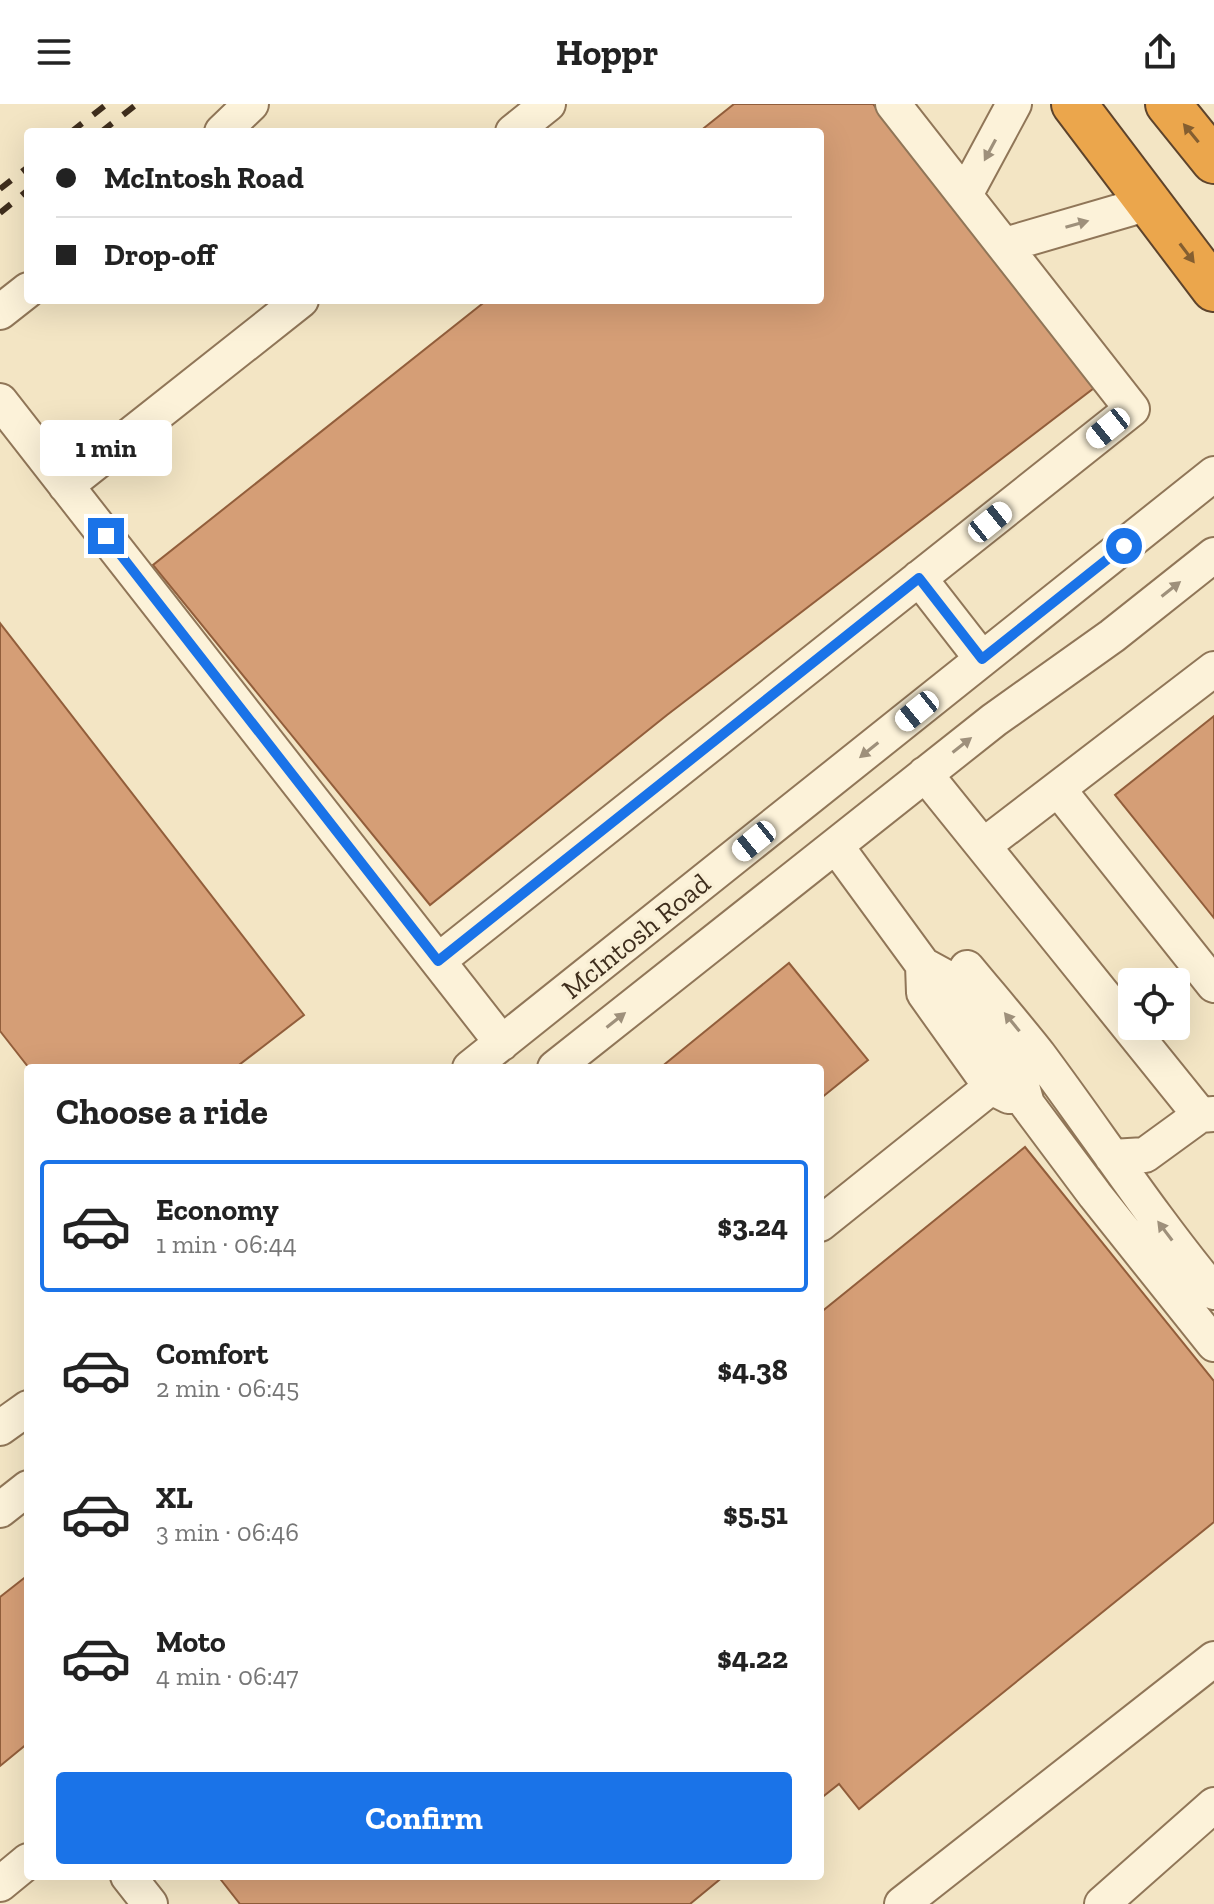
<!DOCTYPE html>
<html lang="en">
<head>
<meta charset="utf-8">
<style>
	:root { --surface:#fff; --page:#f2f2f2; --text:#222; --muted:#767676; --line:#e0e0e0; --accent:#1a73e8 }
	body { margin:0; font-family:"Zilla Slab",serif; background:var(--page); color:var(--text); height:100vh; display:flex; flex-direction:column; font-size:30px; white-space:nowrap }
	* { box-sizing:border-box; margin:0 }
	p { font-size:26px; color:var(--muted) }
	.icon { flex:none; width:44px; height:44px; fill:none; stroke:currentColor; stroke-width:2; stroke-linecap:round; stroke-linejoin:round }
	.map { position:relative; flex:1; overflow:hidden }
	.sheet { position:absolute; left:24px; top:960px; width:800px; height:816px; display:flex; flex-direction:column; background:var(--surface); border-radius:8px; box-shadow:0 8px 32px #0002 }
	.sheet>* { flex:none }
	.guide { position:absolute; left:24px; top:24px; width:800px; height:176px; border-radius:8px; box-shadow:0 8px 32px #0002; display:grid; align-content:center; height:176px; padding:0 32px; background:var(--surface) }
	.controls { position:absolute; left:1118px; top:864px; display:grid; gap:16px }
	.controls a { display:grid; place-items:center; width:72px; height:72px; border-radius:8px; background:var(--surface); box-shadow:0 8px 32px #0002; font-size:40px }
	.end { position:absolute; width:36px; height:36px; margin:-18px; border:10px solid #1a73e8; background:#fff; box-shadow:0 0 0 4px #fff }
	.from { border-radius:50% }
	.bubble { position:absolute; height:56px; border-radius:8px; background:var(--surface); box-shadow:0 8px 32px #0002; font-size:26px; font-weight:700; line-height:56px; text-align:center }
	.car { position:absolute; width:24px; height:48px; margin:-24px -12px; border-radius:10px; box-shadow:0 0 6px 2px #0007; background:linear-gradient(#fff 24%,#345 0 40%,#fff 0 76%,#345 0 86%,#fff 0) }
	.guide b { display:flex; align-items:center; gap:28px; height:76px; font-size:30px }
	.guide b+b { border-top:2px solid var(--line) }
	.guide i { width:20px; height:20px; background:var(--text) }
	ul { padding:0; list-style:none }
	li { display:flex; align-items:center; gap:24px; height:132px; margin:0 16px 12px; padding:0 16px; border:4px solid transparent; border-radius:8px }
	li div { flex:1 }
	li b { display:block; font-size:30px }
	li em { font-style:normal; font-weight:700 }
	li.selected { border-color:var(--accent) }
	li>.icon { width:72px; height:72px; stroke-width:1.5 }
	h2 { padding:0 32px; font-size:36px; line-height:96px }
	.button { display:flex; gap:16px; margin-top:auto; padding:16px 32px }
	.button a { flex:1; height:92px; border-radius:8px; background:var(--accent); color:#fff; font-size:32px; font-weight:700; line-height:92px; text-align:center }
	header { display:flex; justify-content:space-between; align-items:center; height:104px; padding:0 32px; background:var(--surface); font-size:36px; font-weight:700 }
	.map>svg:first-child { display:block }
	.building { fill:#d59e76; stroke:#925e3b; stroke-width:2 }
	.lines { fill:none; stroke-linecap:round; stroke-linejoin:round }
	.minor-casing { stroke:#907658; stroke-width:38 }
	.highway-casing { stroke:#5e442c; stroke-width:48 }
	.minor { stroke:#fcf2d9; stroke-width:34 }
	.highway { stroke:#eba64c; stroke-width:44 }
	.rail { stroke:#3f2e1d; stroke-width:6; stroke-dasharray:14 14; stroke-linecap:butt }
	.oneway { fill:#845e30 }
	.oneway2 { fill:#9e907b }
	.route { stroke:#1a73e8; stroke-width:10 }
	.labels { text-anchor:middle; dominant-baseline:central; stroke-width:7; stroke-linejoin:round; paint-order:stroke }
	.street-label { font-size:28px; fill:#3f2e1d; stroke:#f9efd5 }
</style>
</head>
<body>
<header><svg class="icon" aria-label="menu" viewBox="0 0 24 24"><path d="M4 6h16M4 12h16M4 18h16"/></svg>Hoppr<svg class="icon" aria-label="share" viewBox="0 0 24 24"><path d="M12 15V3M7 8l5-5 5 5M5 13v7h14v-7"/></svg></header>
<div class="map">
<svg width="1214" height="1800" viewBox="0 0 1214 1800">
	<rect width="100%" height="100%" fill="#f3e5c4"/>
	<path class="building" d="M734 0H873L1094 284 667 611 430 801 153 461 487 196H820V28H699Z
		M0 519 304 911 235 964H29L0 927Z
		M1214 612V814L1115 691Z
		M789 859 868 956 820 995V964H660Z
		M1025 1043 1214 1277V1418L859 1705 839 1680 820 1695V1209Z
		M28 1471V1639L0 1662V1493Z
		M218 1772H724L690 1800H240Z"/>
	<g class="lines">
		<g class="minor-casing">
			<path id="minor" d="M222 28 251 0
				M513 28 548 0
				M965 91 1014 0
				M1005 141 1149 99
				M0 208 28 186
				M0 297 502 939
				M66 382 301 196
				M919 474 982 555
				M925 670 1200 1011
				M1058 685 1214 881
				M836 742 923 861 945 873 1017 964 1027 1000 1095 1091 1214 1240
				M983 742 1214 565
				M438 857 1132 305 893 0
				M923 861 924 889 991 983 1009 992
				M967 864C991 893 1015 921 1038 950 1097 1029 1151 1112 1214 1188
				M470 964 1214 370
				M555 964 994 616 1112 532 1214 451
				M1112 1053 1145 1051 1200 1011 1214 1010
				M820 1120 991 983
				M0 1324 28 1304
				M0 1406 28 1384
				M128 1772 150 1800
				M0 1780 28 1757
				M902 1800 1214 1555
				M1102 1800 1214 1701"/>
		</g>
		<g class="highway-casing">
			<path id="highway" d="M1074 0 1214 185
				M1168 0 1214 57"/>
		</g>
		<use href="#minor" class="minor"/>
		<use href="#highway" class="highway"/>
		<path class="rail" d="M71 28 107 0
			M101 28 137 0
			M0 85 28 63
			M0 109 28 86"/>
	</g>
	<defs><path id="oneway-solid" d="M-6-.8H1V-3.2L6.5 0L1 3.2V.8H-6Z" transform="scale(2)"/></defs>
	<g class="oneway">
		<use href="#oneway-solid" transform="translate(1191 29) rotate(-129)"/>
		<use href="#oneway-solid" transform="translate(1187 149) rotate(53)"/>
	</g>
	<g class="oneway2">
		<use href="#oneway-solid" transform="translate(990 46) rotate(118)"/>
		<use href="#oneway-solid" transform="translate(1077 120) rotate(-16)"/>
		<use href="#oneway-solid" transform="translate(1171 485) rotate(-38)"/>
		<use href="#oneway-solid" transform="translate(962 641) rotate(-38)"/>
		<use href="#oneway-solid" transform="translate(869 646) rotate(141)"/>
		<use href="#oneway-solid" transform="translate(616 916) rotate(-38)"/>
		<use href="#oneway-solid" transform="translate(1012 918) rotate(-129)"/>
		<use href="#oneway-solid" transform="translate(1165 1127) rotate(-127)"/>
	</g>
	<g class="lines">
		<path class="route" d="M106 432 438 857 919 474 982 555 1124 442"/>
	</g>
	<g class="labels">
		<g class="street-label">
			<text transform="translate(636 832) rotate(-39)">McIntosh Road</text>
		</g>
	</g>
</svg>
<div class="controls">
<a><svg class="icon" aria-label="locate" viewBox="0 0 24 24"><circle cx="12" cy="12" r="6"/><path d="M12 2v4M12 18v4M2 12h4M18 12h4"/></svg></a>
</div>
<i class="end from" style="left:1124px;top:442px"></i>
<i class="end" style="left:106px;top:432px"></i>
<div class="bubble" style="left:40px;top:316px;width:132px">1 min</div>
<i class="car" style="left:1108px;top:324px;rotate:231deg"></i>
<i class="car" style="left:990px;top:418px;rotate:51deg"></i>
<i class="car" style="left:917px;top:607px;rotate:231deg"></i>
<i class="car" style="left:754px;top:737px;rotate:231deg"></i>
<div class="guide">
<b><i class="from"></i>McIntosh Road</b>
<b><i></i>Drop-off</b>
</div>
<section class="sheet">
<h2>Choose a ride</h2>
<ul>
<li class="selected"><svg class="icon" aria-label="car" viewBox="0 0 24 24"><path d="M5 17H2v-5l4-1 3-4h7l3 4 3 1v5h-3M9 17h6M6 11h13"/><circle cx="7" cy="17" r="2"/><circle cx="17" cy="17" r="2"/></svg><div><b>Economy</b><p>1 min · 06:44</p></div><em>$3.24</em></li>
<li><svg class="icon" aria-label="car" viewBox="0 0 24 24"><path d="M5 17H2v-5l4-1 3-4h7l3 4 3 1v5h-3M9 17h6M6 11h13"/><circle cx="7" cy="17" r="2"/><circle cx="17" cy="17" r="2"/></svg><div><b>Comfort</b><p>2 min · 06:45</p></div><em>$4.38</em></li>
<li><svg class="icon" aria-label="car" viewBox="0 0 24 24"><path d="M5 17H2v-5l4-1 3-4h7l3 4 3 1v5h-3M9 17h6M6 11h13"/><circle cx="7" cy="17" r="2"/><circle cx="17" cy="17" r="2"/></svg><div><b>XL</b><p>3 min · 06:46</p></div><em>$5.51</em></li>
<li><svg class="icon" aria-label="car" viewBox="0 0 24 24"><path d="M5 17H2v-5l4-1 3-4h7l3 4 3 1v5h-3M9 17h6M6 11h13"/><circle cx="7" cy="17" r="2"/><circle cx="17" cy="17" r="2"/></svg><div><b>Moto</b><p>4 min · 06:47</p></div><em>$4.22</em></li>
</ul>
<div class="button"><a>Confirm</a></div>
</section>
</div>
</body>
</html>
